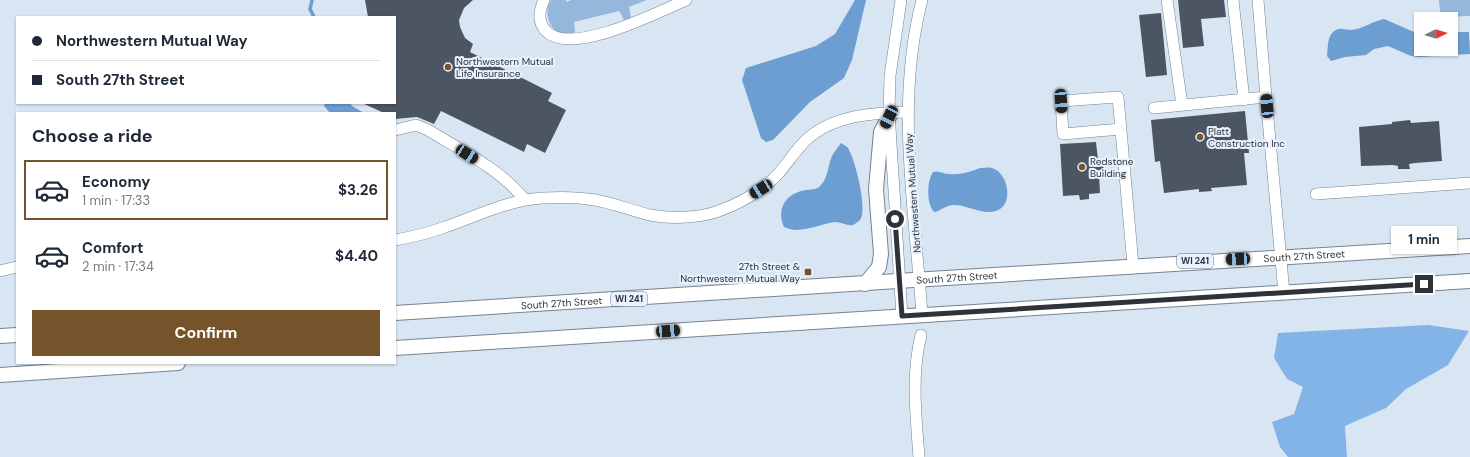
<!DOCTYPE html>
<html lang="en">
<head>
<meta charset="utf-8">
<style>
	:root { --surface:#fff; --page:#f2f2f3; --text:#1f2937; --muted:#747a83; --line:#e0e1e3; --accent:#75542b }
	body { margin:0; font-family:"DM Sans",sans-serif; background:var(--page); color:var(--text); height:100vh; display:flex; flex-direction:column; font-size:15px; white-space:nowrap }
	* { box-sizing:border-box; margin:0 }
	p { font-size:13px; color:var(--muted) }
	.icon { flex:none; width:22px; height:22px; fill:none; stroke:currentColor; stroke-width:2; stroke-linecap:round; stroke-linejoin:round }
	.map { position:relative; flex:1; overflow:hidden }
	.side { position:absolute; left:16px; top:112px; width:380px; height:252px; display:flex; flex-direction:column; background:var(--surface); border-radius:0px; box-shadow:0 1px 3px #0004 }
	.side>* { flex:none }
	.guide { position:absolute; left:16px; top:16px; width:380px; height:88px; border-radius:0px; box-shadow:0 1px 3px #0004; display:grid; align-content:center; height:88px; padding:0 16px; background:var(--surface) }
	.needle { width:26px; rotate:85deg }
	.tools { position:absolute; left:1414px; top:12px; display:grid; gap:8px }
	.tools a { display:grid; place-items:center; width:44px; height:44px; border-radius:0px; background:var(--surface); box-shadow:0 1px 3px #0004; font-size:20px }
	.end { position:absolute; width:18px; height:18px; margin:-9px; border:5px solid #2e3339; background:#fff; box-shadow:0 0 0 2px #fff }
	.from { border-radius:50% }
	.bubble { position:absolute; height:28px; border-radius:0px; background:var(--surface); box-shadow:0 1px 3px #0004; font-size:13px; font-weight:700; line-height:28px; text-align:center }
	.car { position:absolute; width:12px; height:24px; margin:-12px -6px; border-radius:5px; box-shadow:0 0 3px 1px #0007; background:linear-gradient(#222 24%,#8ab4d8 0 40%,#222 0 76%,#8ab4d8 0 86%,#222 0) }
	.guide b { display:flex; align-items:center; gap:14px; height:38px; font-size:15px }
	.guide b+b { border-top:1px solid var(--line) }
	.guide i { width:10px; height:10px; background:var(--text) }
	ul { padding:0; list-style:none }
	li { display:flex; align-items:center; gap:12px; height:60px; margin:0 8px 6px; padding:0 8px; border:2px solid transparent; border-radius:0px }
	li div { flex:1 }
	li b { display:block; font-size:15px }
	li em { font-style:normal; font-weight:700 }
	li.active { border-color:var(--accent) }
	li>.icon { width:36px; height:36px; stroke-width:1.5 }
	h2 { padding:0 16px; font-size:18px; line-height:48px }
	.button { display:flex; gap:8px; margin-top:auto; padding:8px 16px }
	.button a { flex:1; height:46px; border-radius:0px; background:var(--accent); color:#fff; font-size:16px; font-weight:700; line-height:46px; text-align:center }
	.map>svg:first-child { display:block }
	.green { fill:#95b7db }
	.forest { fill:#82b4e8 }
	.water { fill:#6d9ed1 }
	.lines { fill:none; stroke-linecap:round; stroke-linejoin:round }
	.stream { stroke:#6d9ed1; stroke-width:3.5 }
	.building { fill:#4b5662 }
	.minor-casing { stroke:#76828f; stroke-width:12 }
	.major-casing { stroke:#76828f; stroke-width:16 }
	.minor { stroke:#fff; stroke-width:11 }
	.major { stroke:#fff; stroke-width:14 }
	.route { stroke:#2e3339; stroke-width:5 }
	.poi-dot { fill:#75542b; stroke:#e8f2fe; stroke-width:1.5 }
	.labels { text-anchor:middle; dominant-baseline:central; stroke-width:4; stroke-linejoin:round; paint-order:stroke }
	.shield { fill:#e8f2fe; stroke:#666c74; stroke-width:1 }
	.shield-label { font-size:9px; font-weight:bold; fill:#2e3339 }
	.poi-label { font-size:10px; fill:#2e3339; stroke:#e8f2fe; text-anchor:start }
	.street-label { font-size:10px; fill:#2e3339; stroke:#e8f2fe }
</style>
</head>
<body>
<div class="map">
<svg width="1470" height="457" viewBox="0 0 1470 457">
	<rect width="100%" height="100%" fill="#d8e6f4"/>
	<path class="green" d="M551 0H566L567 2 571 0H647L629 7 631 18 624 20 619 11 574 22 575 32C557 44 540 17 551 0Z
		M1439 0H1470V16L1445 17 1440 12Z"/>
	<path class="forest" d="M1428 325 1469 331 1448 365 1406 389 1386 408 1345 426 1347 457H1288L1280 447 1272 422 1294 414 1303 387 1287 379 1274 358 1278 333Z"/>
	<path class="water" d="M855 0H866L852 60 844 78 810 102 773 140 766 142 761 138 742 80 746 68 816 46 835 34Z
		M1384 19 1421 35V49H1451V32H1469L1470 54 1419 57 1411 56 1388 46 1374 49 1366 55 1345 57 1331 61 1327 56C1328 49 1327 37 1333 32 1339 26 1345 30 1351 30 1363 29 1373 21 1384 19Z
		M325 103H350L352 106 364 113H330L324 106Z
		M841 143C843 144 846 146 848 148 855 159 868 210 860 220 859 221 855 224 853 225 847 226 841 222 835 222 819 224 800 235 784 227 777 212 783 196 801 191 807 189 817 191 821 185 828 178 828 165 832 156 834 152 838 147 841 143Z
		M980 168C984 168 989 167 992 168 1009 173 1014 206 996 211 981 215 968 205 954 205 945 205 941 211 934 212 926 203 927 181 933 172 939 170 943 174 949 174 959 175 970 172 980 168Z"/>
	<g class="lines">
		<path class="stream" d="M312 0 310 9 314 17"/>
	</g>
	<path class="building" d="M365 0H473L464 8 459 20 460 27 465 38 473 44 470 52 552 93 548 101 566 110 545 153 527 144 524 152 441 111 434 124 417 117 395 119V113H384L362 103H395V17H368Z
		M1178 0H1224L1226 17 1201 19 1204 46 1183 48Z
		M1161 13 1167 75 1146 77 1139 15Z
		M1245 111 1249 153H1244L1247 185 1211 188 1212 191 1199 192V189L1164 193 1160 161 1155 162 1151 120Z
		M1410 120 1411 123 1439 121 1442 161 1415 163 1409 164 1410 169H1398V166L1393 165 1361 166 1359 127 1392 124V122Z
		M1096 142 1098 160 1099 162H1103L1104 172H1100L1099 175 1100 193 1089 194V199L1080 200 1079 195 1063 196 1060 144Z"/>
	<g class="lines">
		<g class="minor-casing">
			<path id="minor" d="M544 0C539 11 537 22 546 31 570 57 659 12 686 0
				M901 0 890 76 889 112 902 316
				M1167 0 1182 105
				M1233 0 1244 100
				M1258 0 1266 97
				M1154 108 1266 97 1284 293
				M1121 129 1063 134 1061 101 1118 97 1133 265
				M395 130 416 125 428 130C461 150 500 169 525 200
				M1316 194 1470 183
				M395 240C412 237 429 233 445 227 477 216 508 200 543 198 560 197 578 197 595 200 614 203 632 211 650 215 671 219 696 218 716 212 739 204 762 191 778 174 787 164 795 151 805 141 832 115 872 113 907 112
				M0 271 17 267
				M922 315C915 211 895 103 922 0
				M919 457C916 416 911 375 921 335"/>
		</g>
		<g class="major-casing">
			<g id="major">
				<path d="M865 284 879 267 881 254 876 189 881 132 889 117"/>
				<path id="s1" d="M395 313C753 291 1112 266 1470 246"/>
				<path d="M0 336 17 335"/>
				<path d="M395 348 1470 281"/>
				<path d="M0 375 178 363"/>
			</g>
		</g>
		<use href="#minor" class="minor"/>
		<use href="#major" class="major"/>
	</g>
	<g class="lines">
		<path class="route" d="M895 219 902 316 1424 284"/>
	</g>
	<g class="poi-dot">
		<circle cx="448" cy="67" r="4"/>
		<circle cx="1200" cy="137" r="4"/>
		<circle cx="1082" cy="167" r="4"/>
		<rect x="804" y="268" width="8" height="8" rx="2"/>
	</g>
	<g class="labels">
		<g class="shield">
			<rect x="1177" y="254" width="36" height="14" rx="3"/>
			<rect x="611" y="292" width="36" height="14" rx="3"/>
		</g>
		<g class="shield-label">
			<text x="1195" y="261">WI 241</text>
			<text x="629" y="299">WI 241</text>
		</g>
		<g class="poi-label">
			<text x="456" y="61">Northwestern Mutual<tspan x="456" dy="12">Life Insurance</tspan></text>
			<text x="1208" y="131">Platt<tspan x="1208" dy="12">Construction Inc</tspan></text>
			<text x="1090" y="161">Redstone<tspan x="1090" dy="12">Building</tspan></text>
			<text x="800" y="266" text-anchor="end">27th Street &amp;<tspan x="800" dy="12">Northwestern Mutual Way</tspan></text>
		</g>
		<g class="street-label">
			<text transform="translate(913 193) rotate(-94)">Northwestern Mutual Way</text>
			<text stroke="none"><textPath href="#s1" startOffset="911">South 27th Street</textPath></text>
			<text stroke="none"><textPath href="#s1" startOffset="563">South 27th Street</textPath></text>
			<text stroke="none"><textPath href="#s1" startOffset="167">South 27th Street</textPath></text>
		</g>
	</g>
</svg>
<div class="tools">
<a><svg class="needle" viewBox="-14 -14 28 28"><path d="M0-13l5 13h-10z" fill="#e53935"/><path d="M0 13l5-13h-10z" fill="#747a83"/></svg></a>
</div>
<i class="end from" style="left:895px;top:219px"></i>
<i class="end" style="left:1424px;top:284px"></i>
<div class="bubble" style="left:1391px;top:226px;width:66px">1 min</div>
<i class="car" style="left:1061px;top:101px;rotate:176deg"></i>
<i class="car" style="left:1267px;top:106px;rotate:355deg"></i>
<i class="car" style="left:889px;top:117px;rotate:206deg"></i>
<i class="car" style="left:467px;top:154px;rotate:123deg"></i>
<i class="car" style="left:761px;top:189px;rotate:238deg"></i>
<i class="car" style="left:1238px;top:259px;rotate:267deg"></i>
<i class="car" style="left:668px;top:331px;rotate:86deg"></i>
<div class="guide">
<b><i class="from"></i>Northwestern Mutual Way</b>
<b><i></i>South 27th Street</b>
</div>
<section class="side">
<h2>Choose a ride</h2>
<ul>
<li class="active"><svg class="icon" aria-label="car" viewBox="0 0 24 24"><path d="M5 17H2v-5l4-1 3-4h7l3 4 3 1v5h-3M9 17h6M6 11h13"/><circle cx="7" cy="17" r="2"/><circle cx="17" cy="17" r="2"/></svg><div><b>Economy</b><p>1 min · 17:33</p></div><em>$3.26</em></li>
<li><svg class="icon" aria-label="car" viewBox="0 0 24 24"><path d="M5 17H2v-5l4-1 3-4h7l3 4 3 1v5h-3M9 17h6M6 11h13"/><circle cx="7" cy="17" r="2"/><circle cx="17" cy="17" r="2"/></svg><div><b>Comfort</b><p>2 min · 17:34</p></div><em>$4.40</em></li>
</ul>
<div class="button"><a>Confirm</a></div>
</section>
</div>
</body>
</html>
